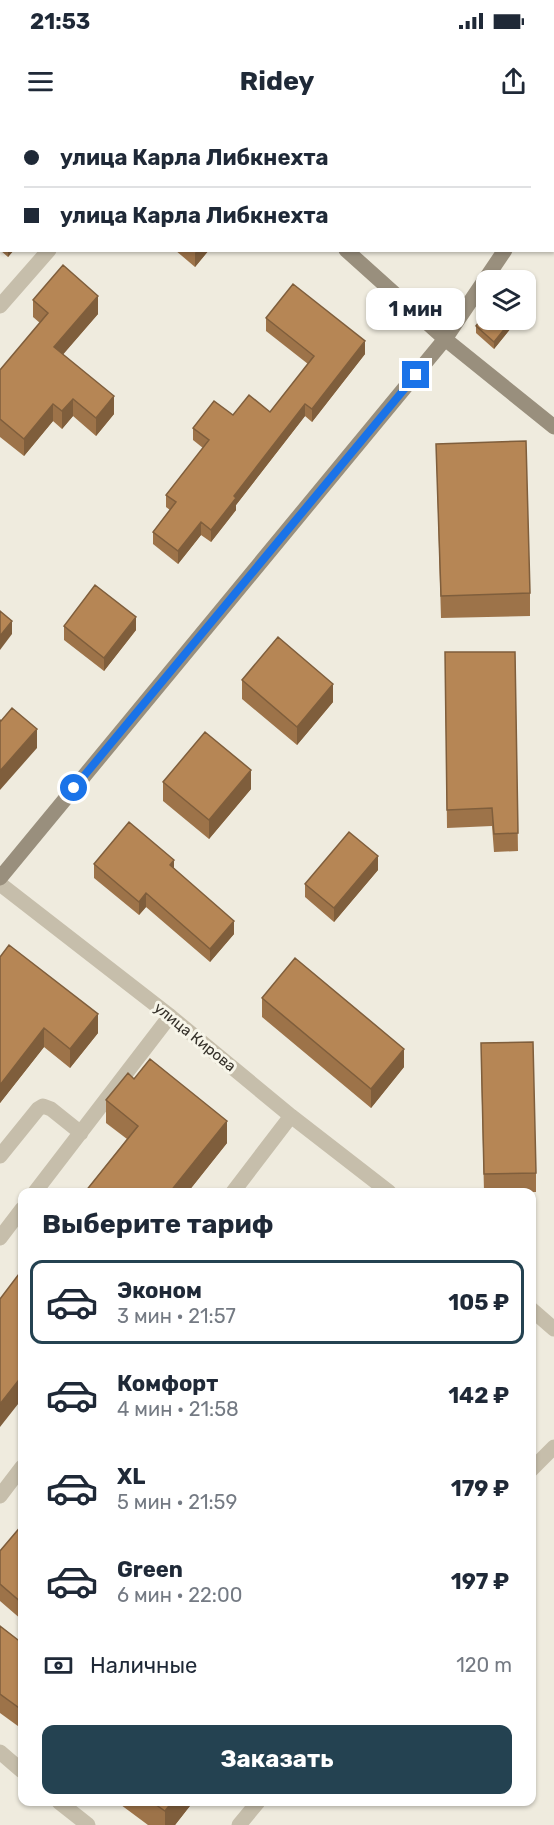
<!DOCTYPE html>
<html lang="ru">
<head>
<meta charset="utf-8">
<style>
	:root { --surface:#fff; --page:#f2f2f3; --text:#1f2937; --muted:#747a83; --line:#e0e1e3; --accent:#244251 }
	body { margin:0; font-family:Rubik,sans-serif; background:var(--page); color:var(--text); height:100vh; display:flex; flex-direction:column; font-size:22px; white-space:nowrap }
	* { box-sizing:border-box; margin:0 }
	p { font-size:20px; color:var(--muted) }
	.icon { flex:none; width:33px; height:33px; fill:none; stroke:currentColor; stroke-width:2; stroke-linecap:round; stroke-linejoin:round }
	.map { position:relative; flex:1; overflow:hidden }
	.side { position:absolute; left:18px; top:1068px; width:518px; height:618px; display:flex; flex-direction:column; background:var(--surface); border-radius:12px; box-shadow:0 2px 4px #0004 }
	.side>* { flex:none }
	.banner { position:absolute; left:0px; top:0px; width:555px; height:132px; box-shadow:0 2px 4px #0004; display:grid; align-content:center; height:132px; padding:0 24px; background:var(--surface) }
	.buttons { position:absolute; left:476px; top:150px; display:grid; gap:12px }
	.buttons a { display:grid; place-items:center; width:60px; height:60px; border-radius:12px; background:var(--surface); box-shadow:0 2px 4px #0004; font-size:30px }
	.end { position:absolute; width:27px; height:27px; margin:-14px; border:8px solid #1a73e8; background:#fff; box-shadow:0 0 0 3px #fff }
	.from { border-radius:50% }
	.bubble { position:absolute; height:42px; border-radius:12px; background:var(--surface); box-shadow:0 2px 4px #0004; font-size:20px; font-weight:700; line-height:42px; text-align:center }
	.banner b { display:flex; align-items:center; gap:21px; height:57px; font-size:22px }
	.banner b+b { border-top:2px solid var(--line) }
	.banner i { width:15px; height:15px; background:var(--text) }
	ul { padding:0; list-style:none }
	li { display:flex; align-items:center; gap:18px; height:84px; margin:0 12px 9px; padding:0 12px; border:3px solid transparent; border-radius:12px }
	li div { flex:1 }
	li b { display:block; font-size:22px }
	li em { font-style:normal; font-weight:700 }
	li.active { border-color:var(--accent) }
	li>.icon { width:54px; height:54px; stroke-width:1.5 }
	h2 { padding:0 24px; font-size:27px; line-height:72px }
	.pay { display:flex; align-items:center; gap:15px; height:66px; padding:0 24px; font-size:22px }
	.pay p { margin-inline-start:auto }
	.cta { display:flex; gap:12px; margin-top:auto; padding:12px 24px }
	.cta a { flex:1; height:69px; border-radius:12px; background:var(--accent); color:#fff; font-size:24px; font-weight:700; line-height:69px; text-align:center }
	.status { display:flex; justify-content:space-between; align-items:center; height:42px; padding:0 30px; background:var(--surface); direction:ltr }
	.status svg { height:16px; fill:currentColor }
	header { display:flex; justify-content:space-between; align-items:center; height:78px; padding:0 24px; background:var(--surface); font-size:27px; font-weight:700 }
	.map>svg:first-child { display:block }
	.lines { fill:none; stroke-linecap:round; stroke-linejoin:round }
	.lane { stroke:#c6beab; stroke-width:15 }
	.street { stroke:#c6beab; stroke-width:15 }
	.secondary { stroke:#998f7d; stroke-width:15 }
	.wall { fill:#9d7349 }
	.shaded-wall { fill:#7f5e3c }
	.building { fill:#b68655; stroke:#7f5e3c; stroke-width:1.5 }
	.route { stroke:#1a73e8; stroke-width:8 }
	.labels { text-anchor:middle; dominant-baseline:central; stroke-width:6; stroke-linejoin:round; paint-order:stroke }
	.street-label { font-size:15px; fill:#343029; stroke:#f7f5e9 }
</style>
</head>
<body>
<div class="status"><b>21:53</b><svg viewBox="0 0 49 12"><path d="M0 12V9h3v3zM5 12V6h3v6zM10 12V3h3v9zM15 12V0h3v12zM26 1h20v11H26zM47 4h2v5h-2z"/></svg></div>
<header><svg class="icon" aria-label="menu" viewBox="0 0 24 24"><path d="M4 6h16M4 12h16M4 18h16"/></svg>Ridey<svg class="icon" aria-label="share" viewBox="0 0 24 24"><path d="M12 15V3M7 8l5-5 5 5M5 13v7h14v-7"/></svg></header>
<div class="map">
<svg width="554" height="1705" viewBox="0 0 554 1705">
	<rect width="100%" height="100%" fill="#efebde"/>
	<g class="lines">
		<path class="lane" d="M0 1036 38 989 43 986 51 989 81 1013
			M35 1072 170 896
			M0 1118 22 1089"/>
		<path class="street" d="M161 2 163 0
			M0 186 49 130
			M0 764 170 896 291 996 389 1072
			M233 1072 291 996
			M531 1189 554 1209
			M531 1350 554 1327
			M0 1376 22 1347
			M0 1632 22 1651
			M59 1682 88 1705
			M239 1705 258 1682"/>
		<path class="secondary" d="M200 0 202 2
			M554 62V61
			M346 130 445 219 554 307
			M0 758 445 219 505 130"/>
	</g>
	<path class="wall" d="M0 0 2 2V130H14L8 137 0 130Z
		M300 0H367L369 2H302Z
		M175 130H209L195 147Z
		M33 180 98 194 63 234 114 294 96 316 73 296 62 309 53 301 24 336 0 317V250L40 203 33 197Z
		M266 198 365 234 312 302 305 296 236 385V390L211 422 201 415 178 444 153 424V412L170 390 166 387V375L203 328 193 320V308L233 295 270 292 308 244 266 211Z
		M476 206 511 208 494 229 476 213Z
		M436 324 530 473V496L441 498Z
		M64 506 136 510 104 551 64 520Z
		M445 532H515L518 731 494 732 492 706 447 708Z
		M242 560 333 582 297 625 242 579Z
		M163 662 251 669 209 719 163 681Z
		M94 744 174 748 234 814 210 842 146 787 139 795 94 758Z
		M378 750 334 802 305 777V764Z
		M0 837 98 913 70 948 44 927 0 983Z
		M262 878 404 947 371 988 262 897Z
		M481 942 536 1053V1072H484Z
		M134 959 227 1023 188 1072H85L127 1019 106 1003V980Z
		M22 1405V1500L0 1481V1431Z
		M0 1506 22 1523V1609L0 1593Z
		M117 1682H193L175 1705H148Z"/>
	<path class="shaded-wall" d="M8 130H14L8 137Z
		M197 130H209L195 147V133Z
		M98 176V194L54 245V227Z
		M511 201V208L494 229V222Z
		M365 221V234L312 302V289Z
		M114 276V294L96 316V298Z
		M73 279V296L62 309V291Z
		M53 284V301L24 336V319Z
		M305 284V296L236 385V390L211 422V410L234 376Z
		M201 402V415L178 444V431Z
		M136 497V510L104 551V538Z
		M12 501V514L0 530V516Z
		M333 564V582L297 625V607Z
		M37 609V628L0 670V651Z
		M251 650V669L209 719V700Z
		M378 736V750L334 802V788Z
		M174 740V753L170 745Z
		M146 773V787L139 795V782Z
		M234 801V814L210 842V829Z
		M98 894V913L70 948V929Z
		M44 908V927L0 983V965Z
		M404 929V947L371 988V969Z
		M227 1001V1023L188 1072H170Z
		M22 1256V1279L0 1307V1284Z
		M172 1682H193L175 1705H165V1691Z"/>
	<path class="building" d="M0 0H104L106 2H2V65L0 63Z
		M322 0H367L369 2H324Z
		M478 0H494L496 2H477Z
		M2 69V114L0 113V71Z
		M63 145 98 176 54 227 114 276 96 298 73 279 62 291 53 284 24 319 0 299V250L48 193 33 180Z
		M293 164 365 221 312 289 305 284 234 376 236 378 211 410 201 402 178 431 153 412 176 382 166 375 209 320 193 308 214 281 233 295 249 275 270 292 314 236 266 198Z
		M486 193V200H509L511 201 494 222 476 206Z
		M526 321 530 473 441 476 436 324Z
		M95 465 136 497 104 538 64 506Z
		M0 491 12 501 0 516Z
		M278 517 333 564 297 607 242 560Z
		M445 532H515L518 713 494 714 492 688 447 690Z
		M12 588 37 609 0 651V600L1 601Z
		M205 612 251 650 209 700 163 662Z
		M129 702 174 740 170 745 234 801 210 829 146 773 139 782 94 744Z
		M349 712 378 736 334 788 305 764Z
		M9 825 98 894 70 929 44 908 0 965V837Z
		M295 838 404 929 371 969 262 878Z
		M533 922 536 1053 484 1054 481 923Z
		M150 939 227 1001 170 1072H85L138 1006 106 980 128 953 134 959Z
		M22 1150V1256L0 1284V1179Z
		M22 1405V1483L0 1464V1431Z
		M0 1506 22 1523V1590L0 1574Z
		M152 1682H172L165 1691Z"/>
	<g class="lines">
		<path class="route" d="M74 668 416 255"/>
	</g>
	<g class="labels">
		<g class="street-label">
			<text transform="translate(195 917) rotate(39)">улица Кирова</text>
		</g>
	</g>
</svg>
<div class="buttons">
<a><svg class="icon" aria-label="layers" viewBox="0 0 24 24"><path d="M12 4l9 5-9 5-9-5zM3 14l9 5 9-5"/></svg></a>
</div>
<i class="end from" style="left:74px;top:668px"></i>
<i class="end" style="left:416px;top:255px"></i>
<div class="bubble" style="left:366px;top:168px;width:99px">1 мин</div>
<div class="banner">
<b><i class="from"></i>улица Карла Либкнехта</b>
<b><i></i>улица Карла Либкнехта</b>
</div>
<section class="side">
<h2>Выберите тариф</h2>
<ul>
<li class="active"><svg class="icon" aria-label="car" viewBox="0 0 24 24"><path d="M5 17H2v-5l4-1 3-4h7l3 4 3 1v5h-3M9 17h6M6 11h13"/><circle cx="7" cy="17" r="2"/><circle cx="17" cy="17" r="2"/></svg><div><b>Эконом</b><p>3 мин · 21:57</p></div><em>105 ₽</em></li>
<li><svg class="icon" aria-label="car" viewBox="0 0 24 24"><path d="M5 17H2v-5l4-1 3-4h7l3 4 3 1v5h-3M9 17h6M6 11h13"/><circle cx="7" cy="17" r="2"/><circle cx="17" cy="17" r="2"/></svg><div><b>Комфорт</b><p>4 мин · 21:58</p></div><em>142 ₽</em></li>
<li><svg class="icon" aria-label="car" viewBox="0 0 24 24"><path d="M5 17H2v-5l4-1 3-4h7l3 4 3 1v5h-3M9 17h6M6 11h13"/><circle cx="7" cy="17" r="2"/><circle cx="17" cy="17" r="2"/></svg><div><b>XL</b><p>5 мин · 21:59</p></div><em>179 ₽</em></li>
<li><svg class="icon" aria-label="car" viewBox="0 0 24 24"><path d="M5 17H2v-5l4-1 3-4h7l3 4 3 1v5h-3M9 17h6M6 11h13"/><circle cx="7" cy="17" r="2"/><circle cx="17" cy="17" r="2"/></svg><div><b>Green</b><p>6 мин · 22:00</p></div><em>197 ₽</em></li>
</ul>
<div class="pay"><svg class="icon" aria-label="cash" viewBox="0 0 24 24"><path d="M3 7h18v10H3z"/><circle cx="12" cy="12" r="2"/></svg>Наличные<p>120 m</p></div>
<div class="cta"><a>Заказать</a></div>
</section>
</div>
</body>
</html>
